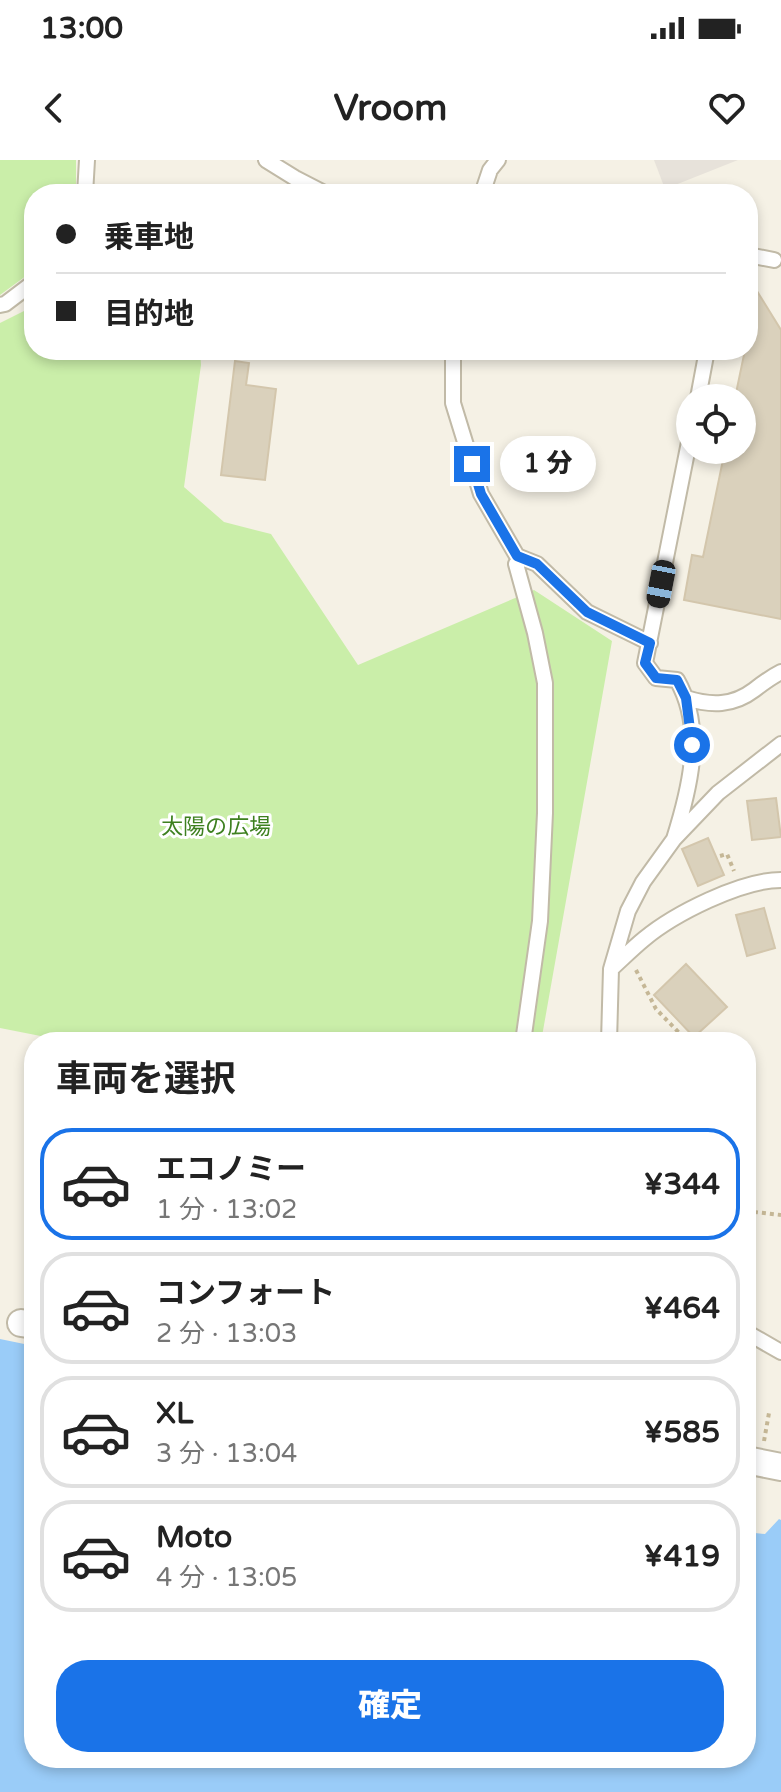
<!DOCTYPE html>
<html lang="ja">
<head>
<meta charset="utf-8">
<style>
	:root { --surface:#fff; --page:#f2f2f2; --text:#222; --muted:#767676; --line:#e0e0e0; --accent:#1a73e8 }
	body { margin:0; font-family:"Varela Round","Noto Sans JP",sans-serif; background:var(--page); color:var(--text); height:100vh; display:flex; flex-direction:column; font-size:30px; white-space:nowrap }
	* { box-sizing:border-box; margin:0 }
	p { font-size:26px; color:var(--muted) }
	.icon { flex:none; width:44px; height:44px; fill:none; stroke:currentColor; stroke-width:2; stroke-linecap:round; stroke-linejoin:round }
	.map { position:relative; flex:1; overflow:hidden }
	.details { position:absolute; left:24px; top:872px; width:732px; height:736px; display:flex; flex-direction:column; background:var(--surface); border-radius:32px; box-shadow:0 4px 12px #0003 }
	.details>* { flex:none }
	.hud { position:absolute; left:24px; top:24px; width:734px; height:176px; border-radius:32px; box-shadow:0 4px 12px #0003; display:grid; align-content:center; height:176px; padding:0 32px; background:var(--surface) }
	.fabs { position:absolute; left:676px; top:224px; display:grid; gap:16px }
	.fabs a { display:grid; place-items:center; width:80px; height:80px; border-radius:50%; background:var(--surface); box-shadow:0 4px 12px #0003; font-size:40px }
	.end { position:absolute; width:36px; height:36px; margin:-18px; border:10px solid #1a73e8; background:#fff; box-shadow:0 0 0 4px #fff }
	.from { border-radius:50% }
	.bubble { position:absolute; height:56px; border-radius:28px; background:var(--surface); box-shadow:0 4px 12px #0003; font-size:26px; font-weight:800; line-height:56px; text-align:center }
	.car { position:absolute; width:24px; height:48px; margin:-24px -12px; border-radius:10px; box-shadow:0 0 6px 2px #0007; background:linear-gradient(#222 24%,#8ab4d8 0 40%,#222 0 76%,#8ab4d8 0 86%,#222 0) }
	.hud b { display:flex; align-items:center; gap:28px; height:76px; font-size:30px }
	.hud b+b { border-top:2px solid var(--line) }
	.hud i { width:20px; height:20px; background:var(--text) }
	ul { padding:0; list-style:none }
	li { display:flex; align-items:center; gap:24px; height:112px; margin:0 16px 12px; padding:0 16px; border:4px solid var(--line); border-radius:32px }
	li div { flex:1 }
	li b { display:block; font-size:30px }
	li em { font-style:normal; font-weight:800 }
	li.on { border-color:var(--accent) }
	li>.icon { width:72px; height:72px; stroke-width:1.5 }
	h2 { padding:0 32px; font-size:36px; line-height:96px }
	.button { display:flex; gap:16px; margin-top:auto; padding:16px 32px }
	.button a { flex:1; height:92px; border-radius:32px; background:var(--accent); color:#fff; font-size:32px; font-weight:800; line-height:92px; text-align:center }
	.status { display:flex; justify-content:space-between; align-items:center; height:56px; padding:0 40px; background:var(--surface); direction:ltr }
	.status svg { height:22px; fill:currentColor }
	header { display:flex; justify-content:space-between; align-items:center; height:104px; padding:0 32px; background:var(--surface); font-size:36px; font-weight:800 }
	.map>svg:first-child { display:block }
	.industrial { fill:#e7e2da }
	.green { fill:#caeea9 }
	.water { fill:#9accf8 }
	.building { fill:#dad1bc; stroke:#d3c6ac; stroke-width:2 }
	.lines { fill:none; stroke-linecap:round; stroke-linejoin:round }
	.lane-casing { stroke:#c1baa7; stroke-width:18 }
	.street-casing { stroke:#c1baa7; stroke-width:30 }
	.path { stroke:#c5b796; stroke-width:4; stroke-dasharray:4 4; stroke-linecap:butt }
	.lane { stroke:#fff; stroke-width:14 }
	.street { stroke:#fff; stroke-width:26 }
	.route { stroke:#1a73e8; stroke-width:10 }
	.labels { text-anchor:middle; dominant-baseline:central; stroke-width:6; stroke-linejoin:round; paint-order:stroke }
	.park-label { font-size:22px; fill:#3e8020; stroke:#fff }
</style>
</head>
<body>
<div class="status"><b>13:00</b><svg viewBox="0 0 49 12"><path d="M0 12V9h3v3zM5 12V6h3v6zM10 12V3h3v9zM15 12V0h3v12zM26 1h20v11H26zM47 4h2v5h-2z"/></svg></div>
<header><svg class="icon" aria-label="back" viewBox="0 0 24 24"><path d="M15 5l-7 7 7 7"/></svg>Vroom<svg class="icon" aria-label="heart" viewBox="0 0 24 24"><path d="M12 20l-8-8c-3-5 5-10 8-4 3-6 11-1 8 4z"/></svg></header>
<div class="map">
<svg width="781" height="1632" viewBox="0 0 781 1632">
	<rect width="100%" height="100%" fill="#f5f1e5"/>
	<path class="industrial" d="M654 0H738L665 29Z"/>
	<path class="green" d="M0 0H76V34H34V110L0 135Z
		M34 146V190H200L201 205 184 327 224 362 271 374 358 505 534 430 612 481 541 882H71L0 868V163Z"/>
	<path class="water" d="M0 1179 34 1186V1598H746V1372L765 1374 779 1359 781 1360V1632H0Z"/>
	<path class="building" d="M259 28 297 33V34H258Z
		M752 123 781 170V459L684 440 692 395 703 397 725 290H742V238H735L745 190H748V143Z
		M235 201 249 203 246 225 276 229 265 320 221 315Z
		M776 638 781 677 752 680 747 641Z
		M708 678 724 715 698 726 682 689Z
		M764 748 775 788 747 796 736 755Z
		M686 804 727 847 694 877 654 835Z"/>
	<g class="lines">
		<g class="lane-casing">
			<path id="lane" d="M266 0 295 18 326 34
				M85 34 87 0
				M482 34 490 10 498 0
				M748 95 774 100
				M0 145 5 144 34 122
				M453 190V243L481 334 517 396 537 404 587 452 650 483
				M698 238 707 190
				M516 404 535 473 545 523V653L540 761 523 882
				M686 538C711 546 733 546 754 530 763 523 771 517 781 512
				M674 679C690 628 705 569 677 520L656 518 645 503 690 277
				M611 809C622 799 633 788 644 779 674 754 741 720 781 720
				M609 882 611 809 628 751 643 722 674 679 718 633 781 584
				M746 1172 781 1192"/>
		</g>
		<g class="street-casing">
			<path id="street" d="M21 1163 34 1165
				M746 1300 781 1307"/>
		</g>
		<path class="path" d="M720 696 727 694 734 711
			M636 810 656 849 688 882
			M746 955C754 972 751 987 746 1004
			M746 1051 781 1055
			M764 1281 769 1253"/>
		<use href="#lane" class="lane"/>
		<use href="#street" class="street"/>
	</g>
	<g class="lines">
		<path class="route" d="M472 304 481 334 517 396 537 404 587 452 650 483 645 503 656 518 677 520 686 538 692 585"/>
	</g>
	<g class="labels">
		<g class="park-label">
			<text x="216" y="667">太陽の広場</text>
		</g>
	</g>
</svg>
<div class="fabs">
<a><svg class="icon" aria-label="locate" viewBox="0 0 24 24"><circle cx="12" cy="12" r="6"/><path d="M12 2v4M12 18v4M2 12h4M18 12h4"/></svg></a>
</div>
<i class="end from" style="left:692px;top:585px"></i>
<i class="end" style="left:472px;top:304px"></i>
<div class="bubble" style="left:500px;top:276px;width:96px">1 分</div>
<i class="car" style="left:661px;top:424px;rotate:191deg"></i>
<div class="hud">
<b><i class="from"></i>乗車地</b>
<b><i></i>目的地</b>
</div>
<section class="details">
<h2>車両を選択</h2>
<ul>
<li class="on"><svg class="icon" aria-label="car" viewBox="0 0 24 24"><path d="M5 17H2v-5l4-1 3-4h7l3 4 3 1v5h-3M9 17h6M6 11h13"/><circle cx="7" cy="17" r="2"/><circle cx="17" cy="17" r="2"/></svg><div><b>エコノミー</b><p>1 分 · 13:02</p></div><em>¥344</em></li>
<li><svg class="icon" aria-label="car" viewBox="0 0 24 24"><path d="M5 17H2v-5l4-1 3-4h7l3 4 3 1v5h-3M9 17h6M6 11h13"/><circle cx="7" cy="17" r="2"/><circle cx="17" cy="17" r="2"/></svg><div><b>コンフォート</b><p>2 分 · 13:03</p></div><em>¥464</em></li>
<li><svg class="icon" aria-label="car" viewBox="0 0 24 24"><path d="M5 17H2v-5l4-1 3-4h7l3 4 3 1v5h-3M9 17h6M6 11h13"/><circle cx="7" cy="17" r="2"/><circle cx="17" cy="17" r="2"/></svg><div><b>XL</b><p>3 分 · 13:04</p></div><em>¥585</em></li>
<li><svg class="icon" aria-label="car" viewBox="0 0 24 24"><path d="M5 17H2v-5l4-1 3-4h7l3 4 3 1v5h-3M9 17h6M6 11h13"/><circle cx="7" cy="17" r="2"/><circle cx="17" cy="17" r="2"/></svg><div><b>Moto</b><p>4 分 · 13:05</p></div><em>¥419</em></li>
</ul>
<div class="button"><a>確定</a></div>
</section>
</div>
</body>
</html>
